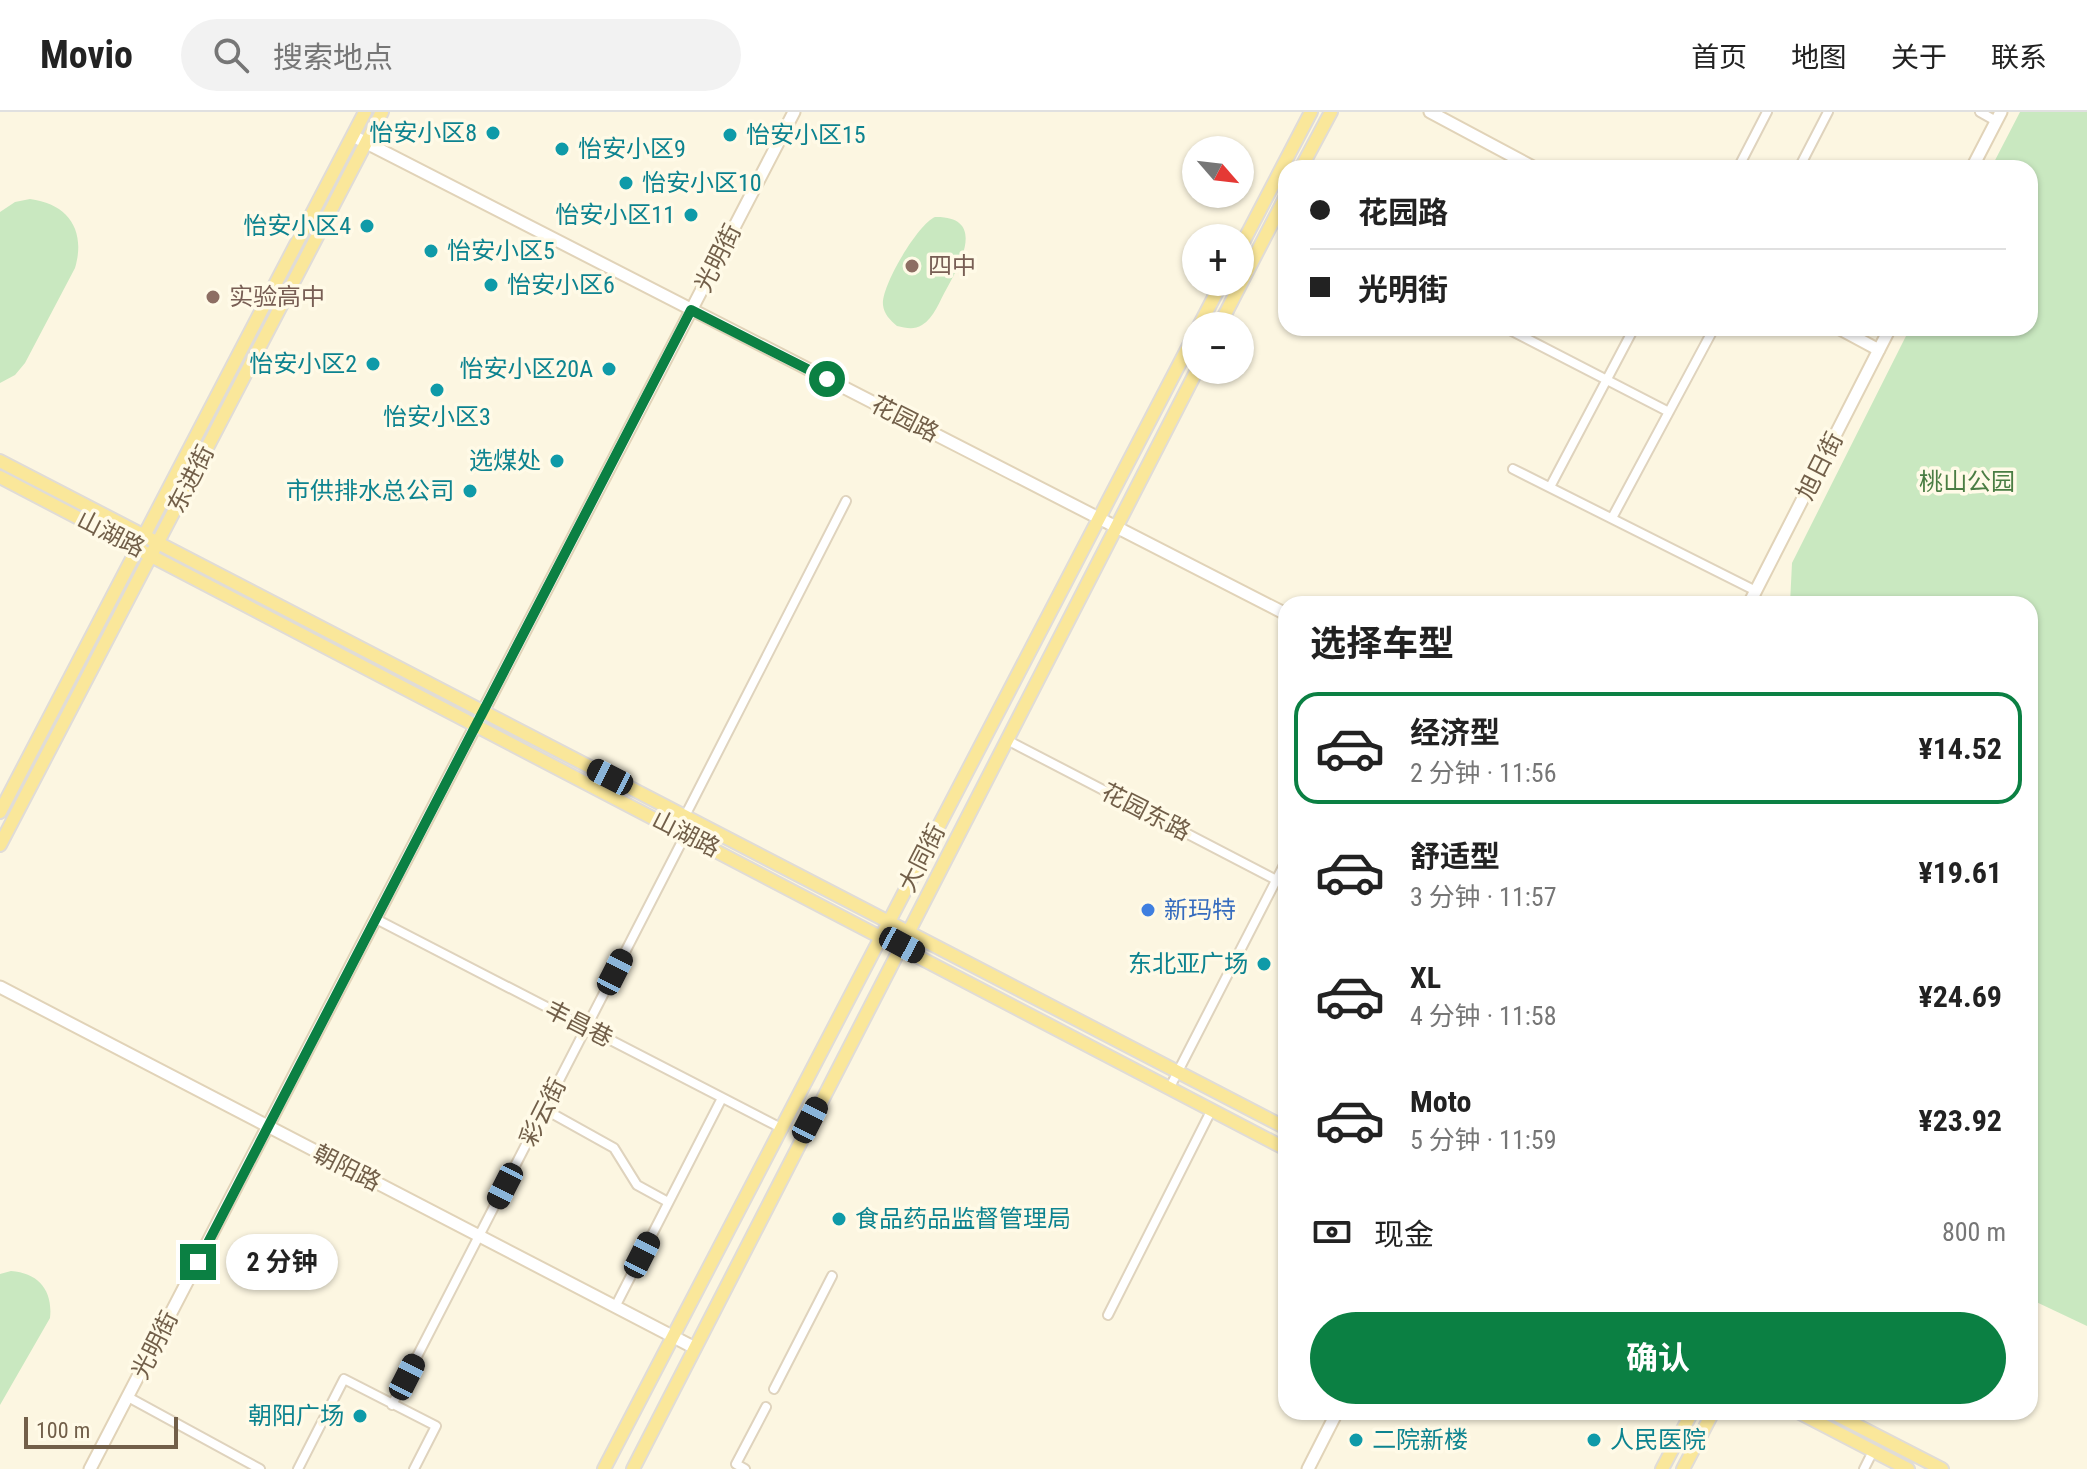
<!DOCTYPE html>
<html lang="zh">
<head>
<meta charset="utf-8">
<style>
	:root { --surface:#fff; --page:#f2f2f2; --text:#222; --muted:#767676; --line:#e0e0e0; --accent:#0b8043 }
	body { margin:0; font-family:"Roboto Condensed","Noto Sans SC",sans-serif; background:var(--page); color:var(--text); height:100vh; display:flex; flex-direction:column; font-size:30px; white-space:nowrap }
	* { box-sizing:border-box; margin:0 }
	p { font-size:26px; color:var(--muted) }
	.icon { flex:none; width:44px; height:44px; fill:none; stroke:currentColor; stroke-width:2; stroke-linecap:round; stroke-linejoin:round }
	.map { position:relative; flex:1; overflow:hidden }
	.drawer { position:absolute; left:1278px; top:484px; width:760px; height:824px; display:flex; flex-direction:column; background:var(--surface); border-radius:24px; box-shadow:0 2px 6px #0004 }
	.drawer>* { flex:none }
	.guide { position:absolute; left:1278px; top:48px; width:760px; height:176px; border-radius:24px; box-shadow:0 2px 6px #0004; display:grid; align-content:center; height:176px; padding:0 32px; background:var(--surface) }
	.needle { width:52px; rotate:118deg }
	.buttons { position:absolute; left:1182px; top:24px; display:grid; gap:16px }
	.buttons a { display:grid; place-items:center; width:72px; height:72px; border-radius:50%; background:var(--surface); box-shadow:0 2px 6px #0004; font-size:40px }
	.scale { position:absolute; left:24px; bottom:20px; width:154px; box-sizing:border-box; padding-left:8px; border:4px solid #725f49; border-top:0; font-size:22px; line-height:28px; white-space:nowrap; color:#725f49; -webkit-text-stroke:6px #fffae7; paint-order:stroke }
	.end { position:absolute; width:36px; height:36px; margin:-18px; border:10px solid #0b8043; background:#fff; box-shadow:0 0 0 4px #fff }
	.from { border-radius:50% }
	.bubble { position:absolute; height:56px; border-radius:28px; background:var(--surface); box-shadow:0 2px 6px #0004; font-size:26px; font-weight:700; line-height:56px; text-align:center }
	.car { position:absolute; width:24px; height:48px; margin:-24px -12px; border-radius:10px; box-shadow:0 0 6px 2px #0007; background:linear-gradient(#222 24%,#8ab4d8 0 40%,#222 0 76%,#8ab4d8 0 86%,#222 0) }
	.guide b { display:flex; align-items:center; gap:28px; height:76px; font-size:30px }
	.guide b+b { border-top:2px solid var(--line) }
	.guide i { width:20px; height:20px; background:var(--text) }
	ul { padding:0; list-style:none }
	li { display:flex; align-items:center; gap:24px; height:112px; margin:0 16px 12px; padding:0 16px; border:4px solid transparent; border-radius:24px }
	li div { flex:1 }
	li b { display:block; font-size:30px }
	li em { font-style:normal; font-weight:700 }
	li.active { border-color:var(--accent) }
	li>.icon { width:72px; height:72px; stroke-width:1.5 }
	h2 { padding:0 32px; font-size:36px; line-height:96px }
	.pay { display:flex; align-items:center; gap:20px; height:88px; padding:0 32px; font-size:30px }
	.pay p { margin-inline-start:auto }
	.cta { display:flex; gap:16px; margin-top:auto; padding:16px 32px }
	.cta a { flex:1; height:92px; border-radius:48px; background:var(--accent); color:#fff; font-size:32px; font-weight:700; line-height:92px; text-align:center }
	header { display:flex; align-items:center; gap:48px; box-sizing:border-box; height:112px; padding:0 40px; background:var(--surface); border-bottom:2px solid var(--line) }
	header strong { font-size:38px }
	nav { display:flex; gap:44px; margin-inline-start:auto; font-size:28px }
	.search { width:560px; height:72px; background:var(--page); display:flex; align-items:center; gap:20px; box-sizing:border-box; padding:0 28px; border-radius:44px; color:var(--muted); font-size:30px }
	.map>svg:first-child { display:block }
	.green { fill:#c9e8c0 }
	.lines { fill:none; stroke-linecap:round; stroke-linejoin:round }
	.street-casing { stroke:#dfd3bd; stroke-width:12 }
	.secondary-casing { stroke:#e1d3b8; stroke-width:15 }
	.primary-casing { stroke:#e0dcd7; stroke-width:16 }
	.street { stroke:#fff; stroke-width:8 }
	.secondary { stroke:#fff; stroke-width:11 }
	.primary { stroke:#fae79a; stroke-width:12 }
	.route { stroke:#0b8043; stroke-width:10 }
	.culture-dot { fill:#0f9aa8; stroke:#fffae7; stroke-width:3 }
	.education-dot { fill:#8d6e63; stroke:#fffae7; stroke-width:3 }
	.shop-dot { fill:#3f7fe0; stroke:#fffae7; stroke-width:3 }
	.labels { text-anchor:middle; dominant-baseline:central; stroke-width:7; stroke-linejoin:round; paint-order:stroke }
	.culture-label { font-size:24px; fill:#0d838f; stroke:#fffae7; text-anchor:end }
	.street-label { font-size:24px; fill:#725f49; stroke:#fffae7 }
	.education-label { font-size:24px; fill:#785e54; stroke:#fffae7; text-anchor:start }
	.park-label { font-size:24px; fill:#4a7d43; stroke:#fffae7 }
	.shop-label { font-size:24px; fill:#366cbe; stroke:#fffae7; text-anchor:start }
</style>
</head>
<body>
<header>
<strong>Movio</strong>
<div class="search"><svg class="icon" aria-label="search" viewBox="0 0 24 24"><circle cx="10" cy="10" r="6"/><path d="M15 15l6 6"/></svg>搜索地点</div>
<nav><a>首页</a><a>地图</a><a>关于</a><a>联系</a></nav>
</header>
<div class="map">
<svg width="2087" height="1357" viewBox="0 0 2087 1357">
	<rect width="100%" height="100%" fill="#fcf6e1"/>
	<path class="green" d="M2020 0H2087V1214L2030 1187V492H1790L1792 451 1910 216H2030V56H1991Z
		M30 87C69 92 86 119 75 156L25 251 15 263 0 271V100L15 90Z
		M935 105C987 104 960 152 947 176 940 188 934 206 922 213 914 218 906 216 897 214 890 208 884 202 883 193 881 174 918 112 935 105Z
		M11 1159C39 1161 53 1179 50 1206L0 1293V1162Z"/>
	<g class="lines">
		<g class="street-casing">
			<path id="street" d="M1980 0 1996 9
				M1738 56 1767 0
				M1799 56 1828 0
				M1506 216 1669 300
				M1513 357 1756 479
				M1550 375 1634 216
				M1612 406 1714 216
				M1007 628 1286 773
				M685 704 846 389
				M376 807 783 1017
				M1170 975 1286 749
				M544 997 614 1036 637 1073 668 1090
				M615 1195 722 986
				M1108 1203 1212 997
				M774 1277 832 1164
				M128 1285 260 1357
				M392 1293 693 708
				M298 1357 344 1267 436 1314 414 1357
				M745 1357 736 1352 766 1295
				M1864 1357 1873 1339"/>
		</g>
		<g class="secondary-casing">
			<path id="secondary" d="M1430 0 1535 56
				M353 24 1286 502
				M1972 56 2001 0
				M1838 216 1879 238
				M1749 492 1890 216
				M0 875 695 1236
				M90 1357 794 0
				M1308 1357 1337 1300"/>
		</g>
		<g class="primary-casing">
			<path id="primary" d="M1301 56 1331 0
				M1240 136 1311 0
				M1199 214 1222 170
				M1219 214 1286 84
				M0 349 1286 1016
				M0 365 1286 1037
				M0 700 365 0
				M0 733 382 0
				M1798 1300 1908 1357
				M1831 1300 1942 1357
				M604 1357 1196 220
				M633 1357 1197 258
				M1662 1357 1692 1300
				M1683 1357 1713 1300"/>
		</g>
		<use href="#street" class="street"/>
		<use href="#secondary" class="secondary"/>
		<use href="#primary" class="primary"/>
	</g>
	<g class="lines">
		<path class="route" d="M198 1150 691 198 827 267"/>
	</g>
	<g class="culture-dot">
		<circle cx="493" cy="21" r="8"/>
		<circle cx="730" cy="23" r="8"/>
		<circle cx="562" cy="37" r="8"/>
		<circle cx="626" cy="71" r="8"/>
		<circle cx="691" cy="103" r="8"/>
		<circle cx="367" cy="114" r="8"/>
		<circle cx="431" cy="139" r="8"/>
		<circle cx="491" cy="173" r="8"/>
		<circle cx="373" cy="252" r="8"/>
		<circle cx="609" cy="257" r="8"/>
		<circle cx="437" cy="278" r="8"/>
		<circle cx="557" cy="349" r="8"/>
		<circle cx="470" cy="379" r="8"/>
		<circle cx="1264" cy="852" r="8"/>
		<circle cx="839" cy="1107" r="8"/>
		<circle cx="360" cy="1304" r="8"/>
		<circle cx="1356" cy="1328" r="8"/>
		<circle cx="1594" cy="1328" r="8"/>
	</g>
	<g class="education-dot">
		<circle cx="912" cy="154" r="8"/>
		<circle cx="213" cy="185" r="8"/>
	</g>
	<circle class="shop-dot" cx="1148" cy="798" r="8"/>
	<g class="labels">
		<g class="culture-label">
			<text x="477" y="21">怡安小区8</text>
			<text x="746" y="23" text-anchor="start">怡安小区15</text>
			<text x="578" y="37" text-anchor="start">怡安小区9</text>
			<text x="642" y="71" text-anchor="start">怡安小区10</text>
			<text x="675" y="103">怡安小区11</text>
			<text x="351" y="114">怡安小区4</text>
			<text x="447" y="139" text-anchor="start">怡安小区5</text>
			<text x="507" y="173" text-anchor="start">怡安小区6</text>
			<text x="357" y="252">怡安小区2</text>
			<text x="593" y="257">怡安小区20A</text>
			<text x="437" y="305" text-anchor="middle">怡安小区3</text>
			<text x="541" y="349">选煤处</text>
			<text x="454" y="379">市供排水总公司</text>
			<text x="1248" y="852">东北亚广场</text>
			<text x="855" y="1107" text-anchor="start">食品药品监督管理局</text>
			<text x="344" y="1304">朝阳广场</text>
			<text x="1372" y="1328" text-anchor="start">二院新楼</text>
			<text x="1610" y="1328" text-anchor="start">人民医院</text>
		</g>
		<g class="street-label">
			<text transform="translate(718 146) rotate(-63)">光明街</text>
			<text transform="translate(905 307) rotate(27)">花园路</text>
			<text transform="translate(1820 354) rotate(-63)">旭日街</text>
			<text transform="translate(191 367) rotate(-63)">东进街</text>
			<text transform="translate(111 422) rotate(27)">山湖路</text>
			<text transform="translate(1146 700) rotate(27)">花园东路</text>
			<text transform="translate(686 722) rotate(27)">山湖路</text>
			<text transform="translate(922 746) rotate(-63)">大同街</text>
			<text transform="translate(579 912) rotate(27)">丰昌巷</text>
			<text transform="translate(543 1000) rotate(-63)">彩云街</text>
			<text transform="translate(347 1056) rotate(27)">朝阳路</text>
			<text transform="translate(155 1233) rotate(-63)">光明街</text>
		</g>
		<g class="education-label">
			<text x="928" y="154">四中</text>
			<text x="229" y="185">实验高中</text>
		</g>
		<g class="park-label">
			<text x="1967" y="370">桃山公园</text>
		</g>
		<g class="shop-label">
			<text x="1164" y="798">新玛特</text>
		</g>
	</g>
</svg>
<div class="buttons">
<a><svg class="needle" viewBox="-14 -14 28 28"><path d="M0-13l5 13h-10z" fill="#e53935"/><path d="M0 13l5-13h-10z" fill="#767676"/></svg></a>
<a>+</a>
<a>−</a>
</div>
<div class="scale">100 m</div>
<i class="end from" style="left:827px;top:267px"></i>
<i class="end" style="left:198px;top:1150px"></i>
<div class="bubble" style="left:226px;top:1122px;width:112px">2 分钟</div>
<i class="car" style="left:610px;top:665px;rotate:297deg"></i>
<i class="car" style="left:902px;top:833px;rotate:118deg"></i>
<i class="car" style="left:615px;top:860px;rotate:27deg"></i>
<i class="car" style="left:810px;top:1008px;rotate:27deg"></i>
<i class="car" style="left:505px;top:1074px;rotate:207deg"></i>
<i class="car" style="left:642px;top:1143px;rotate:27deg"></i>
<i class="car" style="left:407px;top:1265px;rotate:27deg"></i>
<div class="guide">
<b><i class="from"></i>花园路</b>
<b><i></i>光明街</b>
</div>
<section class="drawer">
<h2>选择车型</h2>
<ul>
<li class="active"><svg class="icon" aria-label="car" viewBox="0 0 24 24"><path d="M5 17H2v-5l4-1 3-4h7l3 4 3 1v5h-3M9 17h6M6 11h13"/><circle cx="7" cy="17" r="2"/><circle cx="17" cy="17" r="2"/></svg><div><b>经济型</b><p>2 分钟 · 11:56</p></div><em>¥14.52</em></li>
<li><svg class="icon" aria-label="car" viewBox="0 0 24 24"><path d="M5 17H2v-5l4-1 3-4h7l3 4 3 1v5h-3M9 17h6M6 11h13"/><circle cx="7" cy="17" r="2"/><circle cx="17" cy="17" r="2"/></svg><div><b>舒适型</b><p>3 分钟 · 11:57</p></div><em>¥19.61</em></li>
<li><svg class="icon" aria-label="car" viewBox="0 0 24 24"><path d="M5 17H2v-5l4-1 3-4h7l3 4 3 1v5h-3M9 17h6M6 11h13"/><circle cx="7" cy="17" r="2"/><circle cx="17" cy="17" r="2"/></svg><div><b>XL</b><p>4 分钟 · 11:58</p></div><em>¥24.69</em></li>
<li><svg class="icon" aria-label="car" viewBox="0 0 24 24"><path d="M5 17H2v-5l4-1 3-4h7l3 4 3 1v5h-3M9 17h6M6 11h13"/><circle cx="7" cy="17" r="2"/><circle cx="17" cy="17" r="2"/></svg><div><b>Moto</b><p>5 分钟 · 11:59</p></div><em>¥23.92</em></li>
</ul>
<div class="pay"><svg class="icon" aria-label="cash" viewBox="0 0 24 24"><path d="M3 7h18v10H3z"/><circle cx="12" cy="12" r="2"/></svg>现金<p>800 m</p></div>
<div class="cta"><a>确认</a></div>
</section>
</div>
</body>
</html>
